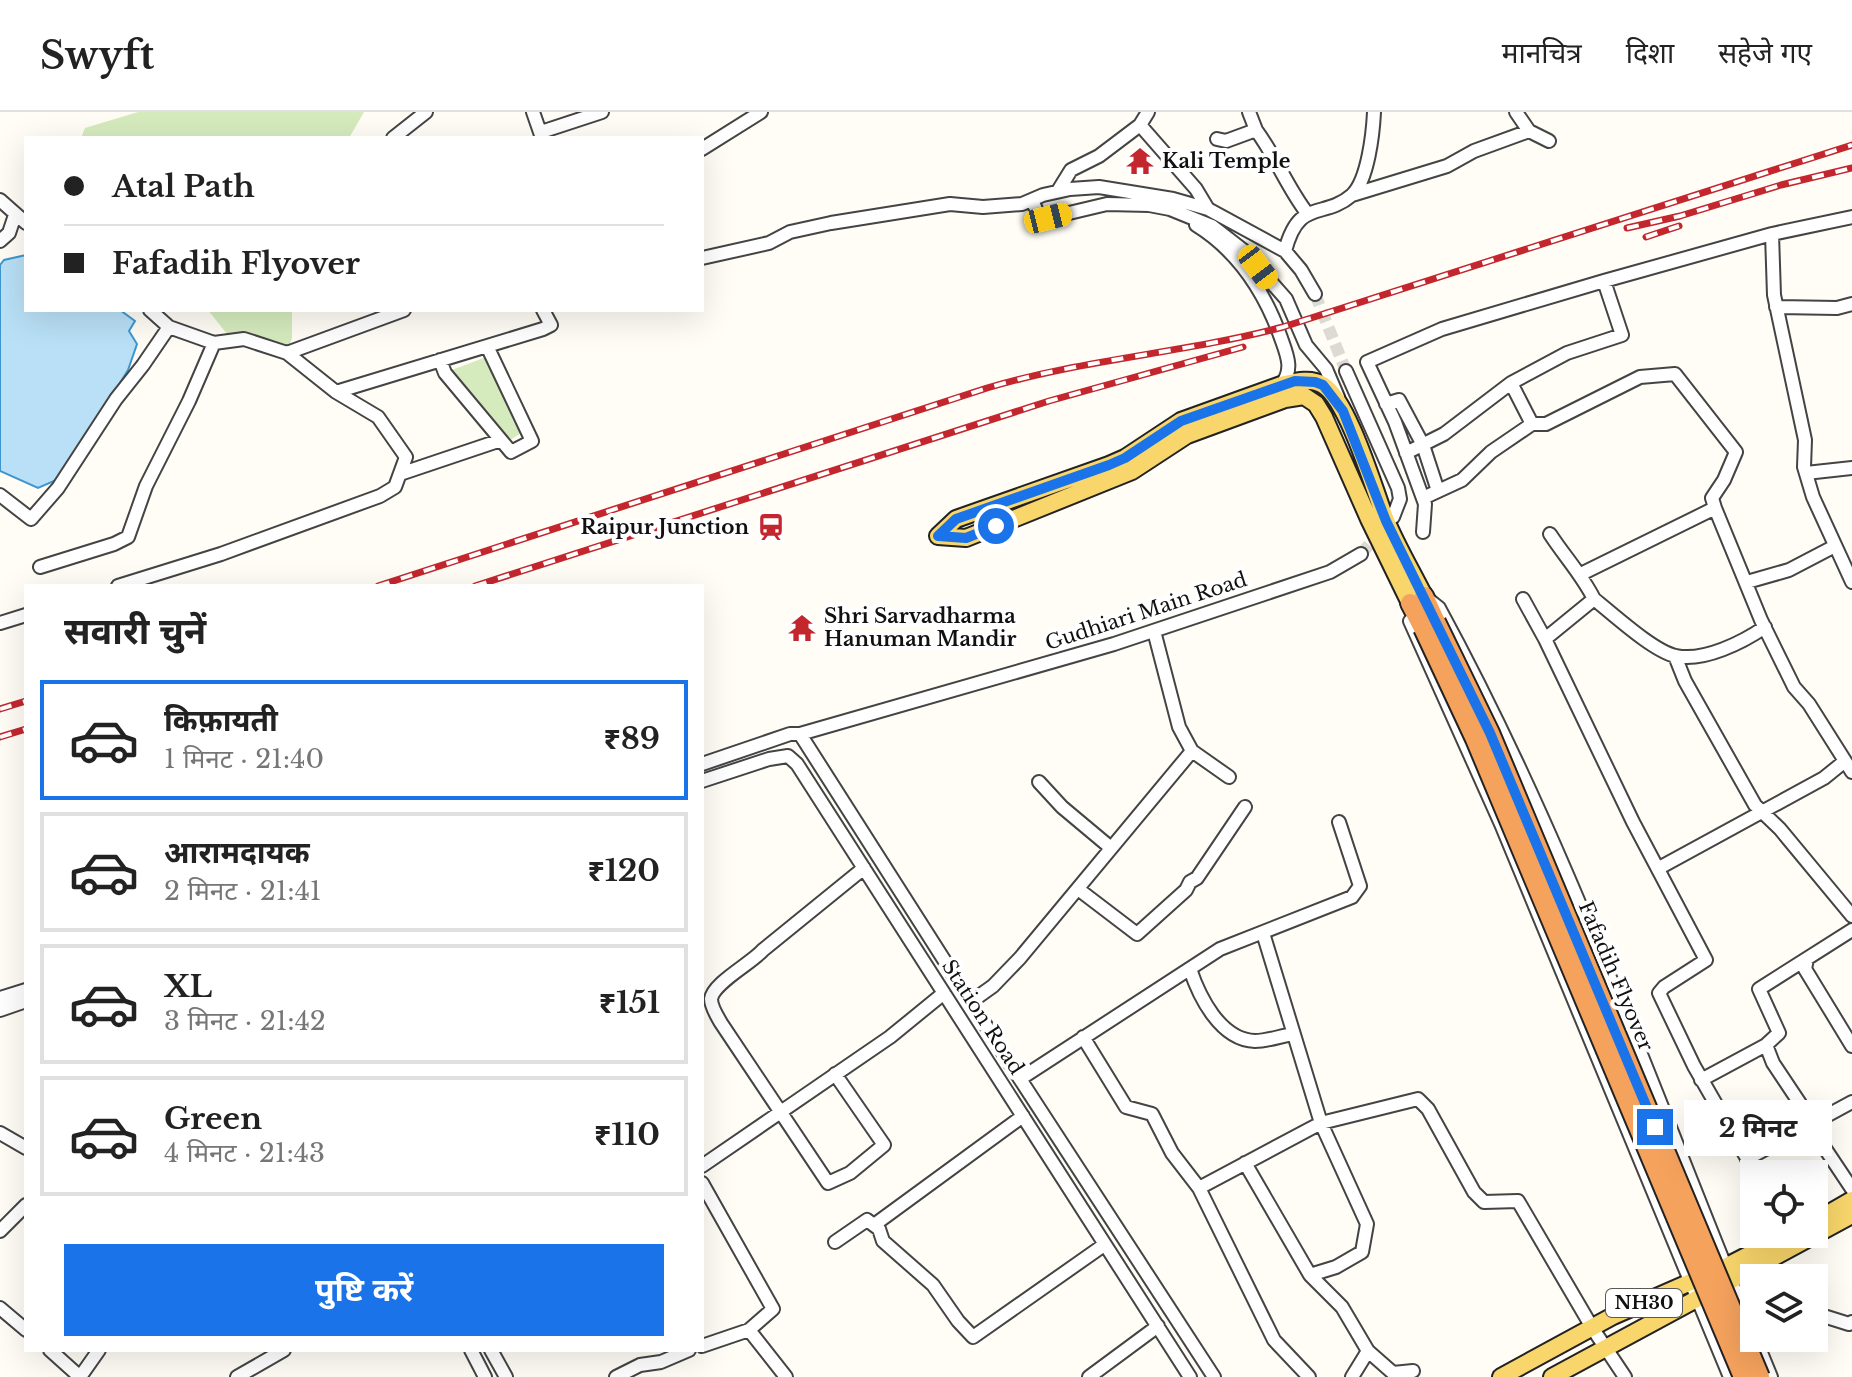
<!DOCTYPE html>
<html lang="hi">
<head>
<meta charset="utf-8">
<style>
	:root { --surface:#fff; --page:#f6f6f6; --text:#222; --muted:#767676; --line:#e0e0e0; --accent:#1a73e8 }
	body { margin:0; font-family:"Libre Baskerville","Noto Sans Devanagari",serif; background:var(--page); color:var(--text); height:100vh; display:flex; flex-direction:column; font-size:30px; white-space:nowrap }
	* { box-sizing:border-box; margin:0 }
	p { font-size:26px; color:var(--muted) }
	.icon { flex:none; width:44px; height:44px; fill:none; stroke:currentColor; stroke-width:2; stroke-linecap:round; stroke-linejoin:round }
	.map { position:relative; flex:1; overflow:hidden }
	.panel { position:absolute; left:24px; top:472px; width:680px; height:768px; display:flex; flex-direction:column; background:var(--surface); border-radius:0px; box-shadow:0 8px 32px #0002 }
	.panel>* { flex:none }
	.guide { position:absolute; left:24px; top:24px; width:680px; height:176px; border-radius:0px; box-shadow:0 8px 32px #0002; display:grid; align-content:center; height:176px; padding:0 40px; background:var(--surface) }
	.fabs { position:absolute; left:1740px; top:1048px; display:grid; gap:16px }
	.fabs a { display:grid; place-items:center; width:88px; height:88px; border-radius:0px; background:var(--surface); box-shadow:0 8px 32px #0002; font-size:40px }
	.end { position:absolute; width:36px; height:36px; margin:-18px; border:10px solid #1a73e8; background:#fff; box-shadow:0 0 0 4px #fff }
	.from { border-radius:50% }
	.bubble { position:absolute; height:56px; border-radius:0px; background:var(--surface); box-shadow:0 8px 32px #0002; font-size:26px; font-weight:700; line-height:56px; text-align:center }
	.car { position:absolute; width:24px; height:48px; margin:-24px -12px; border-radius:10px; box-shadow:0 0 6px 2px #0007; background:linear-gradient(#f5c518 24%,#345 0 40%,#f5c518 0 76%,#345 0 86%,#f5c518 0) }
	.guide b { display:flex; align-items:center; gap:28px; height:76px; font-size:30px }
	.guide b+b { border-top:2px solid var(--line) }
	.guide i { width:20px; height:20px; background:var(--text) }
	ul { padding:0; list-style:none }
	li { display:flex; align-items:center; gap:24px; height:120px; margin:0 16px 12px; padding:0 24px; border:4px solid var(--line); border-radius:0px }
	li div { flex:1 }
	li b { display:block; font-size:30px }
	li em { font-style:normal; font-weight:700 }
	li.selected { border-color:var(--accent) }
	li>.icon { width:72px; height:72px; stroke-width:1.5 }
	h2 { padding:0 40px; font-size:36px; line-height:96px }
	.action { display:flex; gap:16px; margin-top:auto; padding:16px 40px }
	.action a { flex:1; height:92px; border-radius:0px; background:var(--accent); color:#fff; font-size:32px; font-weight:700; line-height:92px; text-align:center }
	header { display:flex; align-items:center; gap:48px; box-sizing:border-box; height:112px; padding:0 40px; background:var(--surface); border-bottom:2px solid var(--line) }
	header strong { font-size:38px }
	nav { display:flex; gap:44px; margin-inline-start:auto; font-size:28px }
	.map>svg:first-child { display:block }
	.green { fill:#d5ebbd }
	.water { fill:#b9e0f7; stroke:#3f96cf; stroke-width:2 }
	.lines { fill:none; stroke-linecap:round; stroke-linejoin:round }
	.minor-tunnel { stroke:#dbdad3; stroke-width:12; stroke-dasharray:12 6; stroke-linecap:butt }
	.minor-casing { stroke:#444; stroke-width:16 }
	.major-casing { stroke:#222; stroke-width:20 }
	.highway-casing { stroke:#222; stroke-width:22 }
	.minor { stroke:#fff; stroke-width:12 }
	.major { stroke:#f9d66b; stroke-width:16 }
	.highway { stroke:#f5a25d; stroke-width:18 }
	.rail-casing { stroke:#c4262e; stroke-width:7 }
	.rail { stroke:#fff; stroke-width:4; stroke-dasharray:12; stroke-linecap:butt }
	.highway-bridge-casing { stroke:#222; stroke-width:22; stroke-linecap:butt }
	.highway-bridge { stroke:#f5a25d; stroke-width:18 }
	.route { stroke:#1a73e8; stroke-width:10 }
	.labels { text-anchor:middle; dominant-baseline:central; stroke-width:8; stroke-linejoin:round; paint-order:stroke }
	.shield { fill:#fff; stroke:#585858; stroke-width:2 }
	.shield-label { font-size:18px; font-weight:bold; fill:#111 }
	.poi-label { font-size:20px; font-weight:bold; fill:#111; stroke:#fff; text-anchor:start }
	.street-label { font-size:20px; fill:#111; stroke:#fff }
</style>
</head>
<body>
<header>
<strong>Swyft</strong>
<nav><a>मानचित्र</a><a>दिशा</a><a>सहेजे गए</a></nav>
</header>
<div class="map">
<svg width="1852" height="1265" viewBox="0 0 1852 1265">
	<rect width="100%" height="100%" fill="#fffdf5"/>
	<path class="green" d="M138 0H364L349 26H81L85 16Z
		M208 198H292V226L287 241 245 222H227Z
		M489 244 524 319 509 329 449 259Z"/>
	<path class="water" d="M26 143V198H120L135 209 129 219 137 232 128 258 61 366 38 376 0 359V153L4 148Z"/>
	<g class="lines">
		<path class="minor-tunnel" d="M1315 182 1346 259
			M1361 442 1382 418"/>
		<g class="minor-casing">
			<path id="minor" d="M533 0 542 26
				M1148 0 1140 13 1196 77 1208 97
				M1516 0 1529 19 1549 29
				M1256 18C1276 45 1287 75 1307 101
				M541 20 602 0
				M393 26 426 0
				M1217 27 1226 29 1256 18 1249 0
				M702 37 761 0
				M1058 79 1071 58 1099 44 1140 13
				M1352 83 1447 54 1474 39 1529 19
				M0 88 26 111
				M1032 88 1038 102 1048 106 1107 92 1149 93 1170 97 1212 114 1243 138 1286 187 1306 233 1326 257 1338 285
				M1196 113C1238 139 1265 181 1281 226 1287 243 1294 258 1281 273
				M1772 122 1774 183 1805 328 1804 355 1813 385 1852 470
				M0 129 9 121 15 103
				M702 146 769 131 790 120 831 111 950 92 983 95 1022 92 1043 83 1070 77 1099 75 1173 87 1208 97 1285 139
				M1604 169 1622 223 1567 241 1511 271 1532 312H1546L1640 265 1675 262 1736 340 1724 368 1712 386 1715 396 1761 508 1794 575 1809 592 1852 660
				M1315 182 1301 158 1285 139C1299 85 1323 108 1352 83 1368 68 1373 21 1374 0
				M1776 195 1837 196 1852 192
				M287 241 404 198
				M440 248 445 261 511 340 532 329 487 234
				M1346 259 1398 376 1400 387 1393 405
				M336 280 543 217 551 213 543 198
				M1386 292 1399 288 1423 333 1438 379
				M1406 341 1444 322 1511 271
				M1806 361 1852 356
				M400 362 501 328
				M0 383 31 407 58 376 116 287 143 253 169 215
				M1423 386 1462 368 1491 340 1532 312
				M1423 420 1425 392 1395 310 1367 250 1442 217 1604 169 1772 122 1852 105
				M40 455 114 432 128 425 146 374 189 289 214 231
				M1581 462 1715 396
				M1747 470 1789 458 1835 434
				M118 474 221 442 380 384 395 375 406 345 378 305 336 280 287 241 244 227 214 231 169 215 150 198
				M1523 487 1545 527 1633 710 1706 848 1664 875 1659 881 1694 954 1756 1062
				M1594 487C1613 502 1654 540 1676 544 1704 550 1743 530 1765 515
				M1429 488 1439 496C1566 729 1653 980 1754 1225
				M1410 509 1501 712 1730 1265
				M0 511 26 503
				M1154 519 1179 615 1192 639 1229 665
				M1545 527 1594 487C1582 463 1565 445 1550 422
				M1675 544 1685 569 1755 693 1780 717 1852 804
				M800 622 1020 967 1214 1265
				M702 652 790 622H800L1114 532 1330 460 1361 442
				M702 669 769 647 788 644 797 652 1190 1265
				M1039 670 1062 695 1111 736
				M1659 756 1824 666 1845 649
				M1078 777 1137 822 1186 778 1190 770 1197 766 1245 695
				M1807 847 1805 857 1852 934
				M1190 857C1199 884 1220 928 1255 929 1267 929 1281 924 1293 922
				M0 886 26 878
				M972 889 993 874 1020 846 1192 639
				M0 898 26 889
				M1083 925 1126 995 1152 1002 1172 1041 1199 1076 1321 1011 1418 987 1428 997 1474 1080 1484 1090 1518 1089 1593 1217 1625 1265
				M1766 933 1773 951 1813 1011 1820 1029 1852 1077
				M835 962 884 1033 850 1061 828 1071 721 911C717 904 711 895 711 887 713 871 752 851 763 838L864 756
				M1020 967 1220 837 1352 785 1360 774 1339 710
				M1701 968 1766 933 1779 921 1759 877 1852 818
				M0 1021 26 1036
				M1747 1047 1852 990
				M1245 1051 1310 1163 1336 1155 1362 1140 1367 1112 1321 1011 1263 821
				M702 1054 890 925 944 881
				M702 1071 773 1197 749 1218
				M1199 1076 1274 1228 1309 1265
				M874 1113 1023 1004
				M0 1119 26 1093
				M835 1130 867 1108 879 1117 883 1129 933 1173 958 1209 973 1225 1104 1133
				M1310 1163 1342 1195 1368 1239 1352 1265
				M0 1196 26 1218
				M1814 1201 1849 1212 1852 1210
				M1755 1226 1771 1265
				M702 1234 749 1218 786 1265
				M50 1238 80 1265
				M471 1238 485 1265
				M491 1238 506 1265
				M1368 1239 1393 1261 1413 1259
				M80 1265 99 1238
				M237 1265 284 1238
				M616 1265 640 1253 661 1250 689 1238
				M1089 1265 1158 1214"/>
		</g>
		<g class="major-casing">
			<path id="major" d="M1410 491 1369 407 1324 305 1316 292 1304 284 1285 287 1187 323 1132 359 966 426 938 424 956 407 1109 353 1125 346 1181 309 1281 273C1294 270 1310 265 1323 273 1348 288 1374 377 1385 406 1396 433 1411 458 1424 484
				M1814 1110 1852 1088
				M1501 1265 1613 1204 1725 1155 1789 1122
				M1552 1265 1852 1103"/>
		</g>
		<g class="highway-casing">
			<path id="highway" d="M1424 484 1436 510
				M1410 491 1423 516"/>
		</g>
		<use href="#minor" class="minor"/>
		<use href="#major" class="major"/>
		<use href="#highway" class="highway"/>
		<g class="rail-casing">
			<path id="rail" d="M1627 116 1680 104 1781 73 1852 56
				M1646 125 1679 114
				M378 474 987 276C1084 247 1185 241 1283 215L1852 33
				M475 474 1049 289 1243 235
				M0 597 26 589
				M0 625 26 617"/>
		</g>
		<use href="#rail" class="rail"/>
		<g class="highway-bridge-casing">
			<path id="highway-bridge" d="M1436 510 1490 621 1760 1265
				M1423 516 1475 627 1743 1265"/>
		</g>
		<use href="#highway-bridge" class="highway-bridge"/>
	</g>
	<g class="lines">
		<path class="route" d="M996 414 966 426 938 424 956 407 1109 353 1125 346 1181 309 1295 269 1315 270 1323 273 1343 299 1386 409 1490 621 1655 1015"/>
	</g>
	<defs>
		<g id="temple-bare" transform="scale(2.16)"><path d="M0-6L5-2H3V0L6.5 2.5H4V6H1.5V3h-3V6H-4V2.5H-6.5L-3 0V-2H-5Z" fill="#c4262e" stroke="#fff" stroke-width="2.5" paint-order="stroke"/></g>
		<g id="station-bare" transform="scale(2.16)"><path d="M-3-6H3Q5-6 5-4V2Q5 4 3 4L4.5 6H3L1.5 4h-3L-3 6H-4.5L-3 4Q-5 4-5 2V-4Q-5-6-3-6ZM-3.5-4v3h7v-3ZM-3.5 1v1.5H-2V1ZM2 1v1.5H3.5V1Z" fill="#c4262e" stroke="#fff" stroke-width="2.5" paint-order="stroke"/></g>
	</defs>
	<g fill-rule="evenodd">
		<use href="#temple-bare" x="1140" y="49"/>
		<use href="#station-bare" x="771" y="415"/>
		<use href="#temple-bare" x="802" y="516"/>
	</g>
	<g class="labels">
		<rect class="shield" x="1606" y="1177" width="76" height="28" rx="6"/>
		<g class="shield-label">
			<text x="1644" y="1191">NH30</text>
		</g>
		<g class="poi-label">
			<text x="1162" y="49">Kali Temple</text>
			<text x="749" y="415" text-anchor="end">Raipur Junction</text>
			<text x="824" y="504">Shri Sarvadharma<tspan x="824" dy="23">Hanuman Mandir</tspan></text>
		</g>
		<g class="street-label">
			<text transform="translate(1146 499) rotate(-18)">Gudhiari Main Road</text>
			<text transform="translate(1616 864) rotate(67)">Fafadih Flyover</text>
			<text transform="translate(983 905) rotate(57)">Station Road</text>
		</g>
	</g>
</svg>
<div class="fabs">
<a><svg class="icon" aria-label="locate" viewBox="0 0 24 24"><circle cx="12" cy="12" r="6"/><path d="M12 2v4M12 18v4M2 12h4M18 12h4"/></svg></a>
<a><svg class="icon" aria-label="layers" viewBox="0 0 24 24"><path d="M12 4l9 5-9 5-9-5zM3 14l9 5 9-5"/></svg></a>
</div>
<i class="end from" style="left:996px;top:414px"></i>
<i class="end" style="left:1655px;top:1015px"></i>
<div class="bubble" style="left:1684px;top:988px;width:148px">2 मिनट</div>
<i class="car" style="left:1048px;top:106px;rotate:76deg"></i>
<i class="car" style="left:1258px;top:155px;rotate:143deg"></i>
<div class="guide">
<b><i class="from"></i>Atal Path</b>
<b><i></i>Fafadih Flyover</b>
</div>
<section class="panel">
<h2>सवारी चुनें</h2>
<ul>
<li class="selected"><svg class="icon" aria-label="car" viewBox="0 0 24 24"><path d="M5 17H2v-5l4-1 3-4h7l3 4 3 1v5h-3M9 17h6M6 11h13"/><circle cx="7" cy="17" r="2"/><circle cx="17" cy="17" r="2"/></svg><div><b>किफ़ायती</b><p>1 मिनट · 21:40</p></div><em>₹89</em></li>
<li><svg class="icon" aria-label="car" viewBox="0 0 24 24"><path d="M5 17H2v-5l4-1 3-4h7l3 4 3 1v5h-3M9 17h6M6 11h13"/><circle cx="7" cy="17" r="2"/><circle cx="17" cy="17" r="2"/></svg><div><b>आरामदायक</b><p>2 मिनट · 21:41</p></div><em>₹120</em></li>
<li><svg class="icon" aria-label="car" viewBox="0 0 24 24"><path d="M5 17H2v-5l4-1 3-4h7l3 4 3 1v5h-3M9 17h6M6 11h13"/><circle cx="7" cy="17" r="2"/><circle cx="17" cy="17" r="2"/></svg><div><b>XL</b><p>3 मिनट · 21:42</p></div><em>₹151</em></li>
<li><svg class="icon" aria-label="car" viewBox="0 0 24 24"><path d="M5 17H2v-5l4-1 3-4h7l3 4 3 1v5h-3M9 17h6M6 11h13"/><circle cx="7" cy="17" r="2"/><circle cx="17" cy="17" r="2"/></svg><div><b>Green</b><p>4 मिनट · 21:43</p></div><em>₹110</em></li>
</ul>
<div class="action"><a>पुष्टि करें</a></div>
</section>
</div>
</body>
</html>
